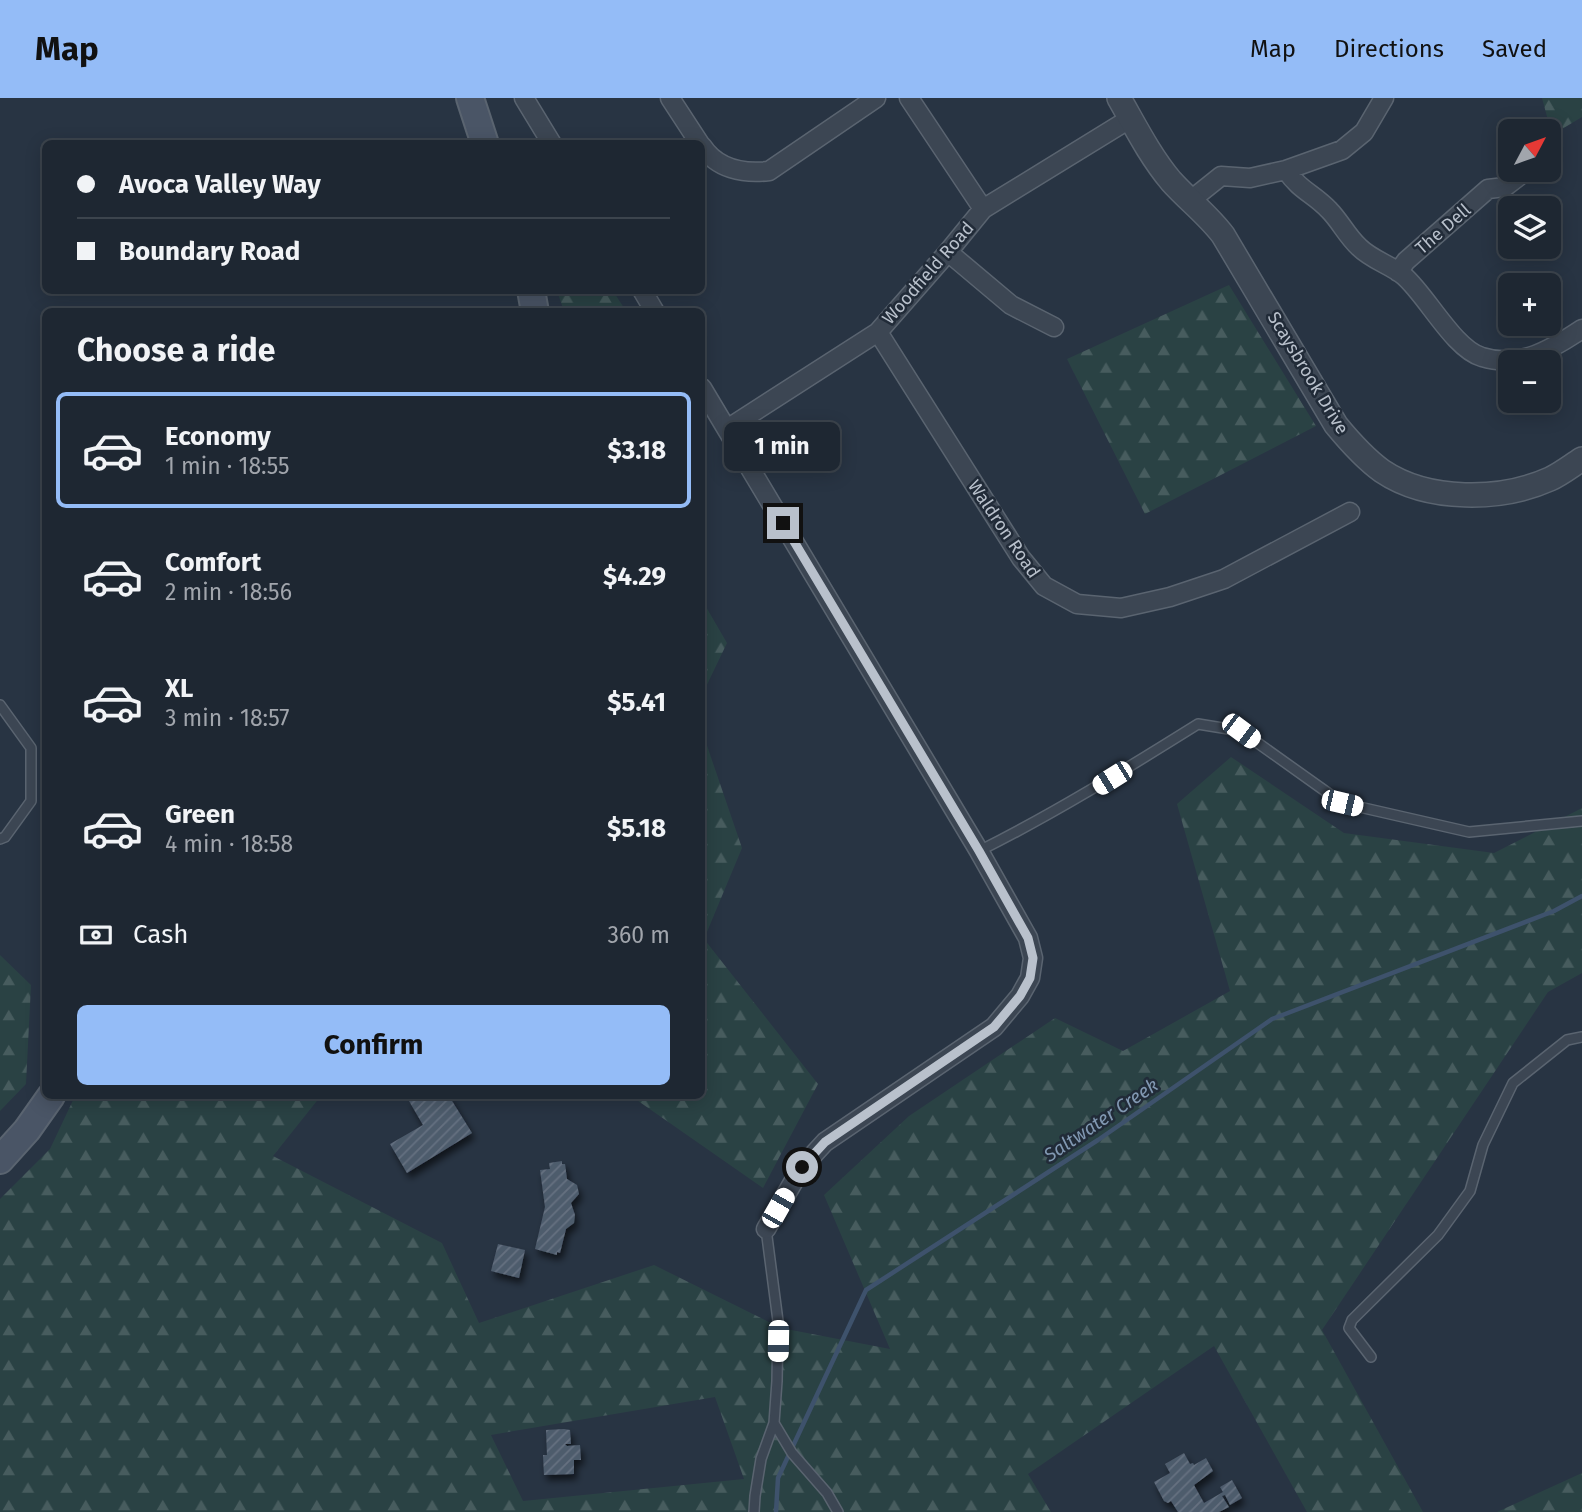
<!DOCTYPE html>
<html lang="en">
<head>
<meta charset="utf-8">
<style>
	:root { --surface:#1e2732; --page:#262f3a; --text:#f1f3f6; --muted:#a1a5ac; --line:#3c444d; --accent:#94bcf7 }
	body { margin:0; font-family:"Fira Sans",sans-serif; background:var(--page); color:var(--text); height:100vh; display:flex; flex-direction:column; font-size:26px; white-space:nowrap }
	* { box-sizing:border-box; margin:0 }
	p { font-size:23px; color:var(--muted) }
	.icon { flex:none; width:38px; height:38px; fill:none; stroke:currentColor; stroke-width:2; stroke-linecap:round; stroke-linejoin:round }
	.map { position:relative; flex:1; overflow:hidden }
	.details { position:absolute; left:42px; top:210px; width:663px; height:791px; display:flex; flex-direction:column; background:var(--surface); border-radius:10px; box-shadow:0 4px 18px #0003,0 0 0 2px var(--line) }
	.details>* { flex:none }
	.banner { position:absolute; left:42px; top:42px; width:663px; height:154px; border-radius:10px; box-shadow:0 4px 18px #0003,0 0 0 2px var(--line); display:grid; align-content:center; height:154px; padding:0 35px; background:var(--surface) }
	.needle { width:46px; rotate:49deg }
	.buttons { position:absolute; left:1498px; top:21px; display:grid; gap:14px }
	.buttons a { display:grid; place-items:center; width:63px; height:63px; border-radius:10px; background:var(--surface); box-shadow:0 4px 18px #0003,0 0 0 2px var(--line); font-size:35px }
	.end { position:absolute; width:32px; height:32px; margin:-16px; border:9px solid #b9c1cc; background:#111; box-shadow:0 0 0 4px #111 }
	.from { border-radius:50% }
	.bubble { position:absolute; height:49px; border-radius:10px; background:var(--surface); box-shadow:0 4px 18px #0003,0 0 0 2px var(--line); font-size:23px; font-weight:700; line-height:49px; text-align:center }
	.car { position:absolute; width:21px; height:42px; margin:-21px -10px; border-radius:9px; box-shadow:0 0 5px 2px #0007; background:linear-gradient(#fff 24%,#345 0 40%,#fff 0 76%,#345 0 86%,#fff 0) }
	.banner b { display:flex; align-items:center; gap:24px; height:66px; font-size:26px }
	.banner b+b { border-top:2px solid var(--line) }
	.banner i { width:18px; height:18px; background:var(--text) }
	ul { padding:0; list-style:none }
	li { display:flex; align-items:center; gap:21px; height:116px; margin:0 14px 10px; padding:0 21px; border:4px solid transparent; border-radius:10px }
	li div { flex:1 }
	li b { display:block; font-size:26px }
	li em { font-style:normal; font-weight:700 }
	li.on { border-color:var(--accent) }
	li>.icon { width:63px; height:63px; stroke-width:1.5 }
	h2 { padding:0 35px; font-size:32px; line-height:84px }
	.pay { display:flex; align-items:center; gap:18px; height:77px; padding:0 35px; font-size:26px }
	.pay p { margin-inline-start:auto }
	.action { display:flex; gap:14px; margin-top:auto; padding:14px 35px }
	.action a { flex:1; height:80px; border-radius:10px; background:var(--accent); color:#111; font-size:28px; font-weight:700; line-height:80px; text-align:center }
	header { display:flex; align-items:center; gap:42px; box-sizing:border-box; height:98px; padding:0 35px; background:var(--accent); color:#111 }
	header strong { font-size:33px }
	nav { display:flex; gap:38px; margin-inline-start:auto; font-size:24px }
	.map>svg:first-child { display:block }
	.forest { fill:url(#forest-firs); fill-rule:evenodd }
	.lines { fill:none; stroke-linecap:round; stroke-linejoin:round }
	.stream { stroke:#3e526c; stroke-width:4.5 }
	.building { fill:url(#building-hatch); filter:url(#shadow) }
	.service-casing { stroke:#5a6470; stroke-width:12 }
	.minor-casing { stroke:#5a6470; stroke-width:21 }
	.tertiary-casing { stroke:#5a6470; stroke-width:26 }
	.secondary-casing { stroke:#5a6470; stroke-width:30 }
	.service { stroke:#3c4653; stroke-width:9 }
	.minor { stroke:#3c4653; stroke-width:18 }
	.tertiary { stroke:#3c4653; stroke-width:23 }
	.secondary { stroke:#4a5566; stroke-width:26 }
	.route { stroke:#b9c1cc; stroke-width:9 }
	.labels { text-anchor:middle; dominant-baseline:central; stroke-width:5; stroke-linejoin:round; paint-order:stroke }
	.street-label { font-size:18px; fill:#b9c1cc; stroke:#212b38 }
	.water-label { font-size:19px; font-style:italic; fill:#8198b2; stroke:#212b38 }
</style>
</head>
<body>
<header>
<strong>Map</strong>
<nav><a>Map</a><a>Directions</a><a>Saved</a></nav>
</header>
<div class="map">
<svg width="1582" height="1414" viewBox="0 0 1582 1414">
	<defs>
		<pattern id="forest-firs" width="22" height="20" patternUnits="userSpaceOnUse" patternTransform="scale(1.75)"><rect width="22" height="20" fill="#2a4244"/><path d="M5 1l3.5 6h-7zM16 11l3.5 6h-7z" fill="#475c5e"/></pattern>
		<pattern id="building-hatch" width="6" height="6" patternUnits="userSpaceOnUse" patternTransform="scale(1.75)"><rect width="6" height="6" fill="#4e5b6c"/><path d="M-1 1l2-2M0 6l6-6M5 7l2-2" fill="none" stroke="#657180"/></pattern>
		<filter id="shadow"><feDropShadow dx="3" dy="5.5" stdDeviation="3.5" flood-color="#0009"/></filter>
	</defs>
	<rect width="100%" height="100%" fill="#283443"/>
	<path class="forest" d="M1542 0H1582V19L1552 37Z
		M1229 187 1316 328 1145 416 1067 261Z
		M557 193H613L626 213H564Z
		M702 502 727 545 702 597Z
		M702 633 742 750 704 841 818 986 763 1090 631 998H702Z
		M1231 659 1344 735 1494 755 1582 710V875L1548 894 1322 1232 1423 1414H1307L1214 1248 1028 1376 1051 1414H0V1101L50 1051 75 998H326L320 999 273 1058 442 1145 479 1225 654 1167 781 1230 890 1251 824 1097 909 1018 1055 920 1123 953 1230 893 1177 706ZM715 1299 744 1381 523 1403 491 1337Z
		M0 857 31 887 26 986 0 1013Z
		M1582 1375V1414H1497Z"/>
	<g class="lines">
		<path class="stream" d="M776 1414 778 1380 866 1192 1098 1042 1272 921 1554 813 1582 798"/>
	</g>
	<path class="building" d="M418 998H449L472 1035 407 1075 390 1046 423 1027 409 1003Z
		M562 1063V1066H565L567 1081 577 1087 579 1096 571 1105 575 1117 574 1125 566 1131 560 1155 557 1154V1157L535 1151 545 1109 540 1072 550 1071 549 1065Z
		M498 1146 525 1152 519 1180 491 1173Z
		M564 1331 570 1332 571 1346H565L567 1348 580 1347 581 1362H574V1376L544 1377 543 1357H547L546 1332Z
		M1184 1355 1190 1366 1193 1365 1194 1367 1206 1360 1213 1373 1194 1387 1204 1405 1223 1394 1220 1389 1232 1382 1242 1400 1230 1407 1225 1397 1222 1398 1229 1409 1219 1414H1178L1171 1403 1168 1405 1164 1403 1154 1384 1170 1375 1165 1366Z"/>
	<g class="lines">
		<g class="service-casing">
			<path id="service" d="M0 607 31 650V703L5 739 0 741
				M979 753C1055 715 1126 671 1198 626L1241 633 1342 705 1469 734 1582 723
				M1371 1259 1349 1230 1352 1222 1438 1137 1470 1093 1483 1047 1513 985 1567 942 1582 939
				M774 1325 792 1355 827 1395 838 1414
				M754 1414 755 1398 761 1361 774 1325 777 1283 778 1223 766 1131"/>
		</g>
		<g class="minor-casing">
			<path id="minor" d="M524 0 552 46
				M670 0 700 46
				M909 0 983 111
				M702 48C717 71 743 76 769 73L876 0
				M1286 72C1300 93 1313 95 1329 112 1340 123 1347 138 1359 149 1372 162 1391 167 1404 178 1427 198 1454 251 1482 259 1520 271 1552 251 1582 231
				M1191 102 1221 78 1250 80 1286 72 1342 52 1364 34 1384 0
				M948 154 1011 207 1054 229
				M1398 174 1406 163 1488 91 1505 89 1527 72
				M642 192 655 214
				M878 234 1021 460 1044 488 1077 506 1121 510 1170 499 1224 481 1350 414
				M702 290 979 753 1028 840 1033 860 1030 880 1020 898 994 929 825 1044 802 1069 766 1131
				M727 331 878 234 948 154 983 111 1131 20"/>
		</g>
		<g class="tertiary-casing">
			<path id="tertiary" d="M1119 0C1135 28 1150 58 1171 83 1188 102 1208 117 1223 137L1336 327C1350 344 1364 360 1382 373 1428 404 1501 403 1550 381 1561 376 1571 368 1582 361"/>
		</g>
		<g class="secondary-casing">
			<path id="secondary" d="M470 0 485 46
				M531 192 535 214
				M0 1062 27 1032 51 998"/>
		</g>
		<use href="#service" class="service"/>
		<use href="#minor" class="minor"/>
		<use href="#tertiary" class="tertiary"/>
		<use href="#secondary" class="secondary"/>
	</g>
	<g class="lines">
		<path class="route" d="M783 425 979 753 1028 840 1033 860 1030 880 1020 898 994 929 825 1044 802 1069"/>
	</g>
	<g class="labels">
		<g class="street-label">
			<text transform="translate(1443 131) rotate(-41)">The Dell</text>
			<text transform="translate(928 175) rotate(-49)">Woodfield Road</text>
			<text transform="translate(1308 275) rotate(59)">Scaysbrook Drive</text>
			<text transform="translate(1004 431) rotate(56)">Waldron Road</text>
		</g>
		<g class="water-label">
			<text transform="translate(1101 1022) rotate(-34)">Saltwater Creek</text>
		</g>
	</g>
</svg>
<div class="buttons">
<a><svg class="needle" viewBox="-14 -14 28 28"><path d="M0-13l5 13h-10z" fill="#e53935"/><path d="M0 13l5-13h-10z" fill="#a1a5ac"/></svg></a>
<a><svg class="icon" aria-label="layers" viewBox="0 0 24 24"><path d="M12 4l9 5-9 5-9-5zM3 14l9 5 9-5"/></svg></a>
<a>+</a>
<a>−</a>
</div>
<i class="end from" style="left:802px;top:1069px"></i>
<i class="end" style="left:783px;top:425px"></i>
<div class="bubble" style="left:724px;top:324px;width:116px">1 min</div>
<i class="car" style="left:1241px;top:633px;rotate:127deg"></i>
<i class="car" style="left:1112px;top:680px;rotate:238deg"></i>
<i class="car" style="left:1342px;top:705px;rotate:103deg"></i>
<i class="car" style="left:778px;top:1110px;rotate:30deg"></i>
<i class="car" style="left:778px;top:1243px;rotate:181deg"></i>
<div class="banner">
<b><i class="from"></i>Avoca Valley Way</b>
<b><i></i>Boundary Road</b>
</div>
<section class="details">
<h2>Choose a ride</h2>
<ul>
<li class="on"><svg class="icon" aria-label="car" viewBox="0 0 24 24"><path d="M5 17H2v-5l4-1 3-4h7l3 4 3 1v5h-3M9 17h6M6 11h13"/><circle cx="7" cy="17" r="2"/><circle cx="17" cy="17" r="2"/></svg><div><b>Economy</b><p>1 min · 18:55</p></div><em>$3.18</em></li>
<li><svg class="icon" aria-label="car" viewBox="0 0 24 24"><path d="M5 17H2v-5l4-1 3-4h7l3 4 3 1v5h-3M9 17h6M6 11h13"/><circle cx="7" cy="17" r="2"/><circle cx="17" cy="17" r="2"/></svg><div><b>Comfort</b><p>2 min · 18:56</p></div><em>$4.29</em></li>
<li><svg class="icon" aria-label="car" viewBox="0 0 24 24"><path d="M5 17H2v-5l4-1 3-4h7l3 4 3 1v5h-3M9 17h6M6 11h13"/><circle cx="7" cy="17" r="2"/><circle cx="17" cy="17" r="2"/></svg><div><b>XL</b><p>3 min · 18:57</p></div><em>$5.41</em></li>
<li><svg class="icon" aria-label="car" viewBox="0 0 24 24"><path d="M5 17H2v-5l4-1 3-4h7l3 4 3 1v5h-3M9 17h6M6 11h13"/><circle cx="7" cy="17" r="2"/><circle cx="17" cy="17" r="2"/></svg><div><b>Green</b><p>4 min · 18:58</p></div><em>$5.18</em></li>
</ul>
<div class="pay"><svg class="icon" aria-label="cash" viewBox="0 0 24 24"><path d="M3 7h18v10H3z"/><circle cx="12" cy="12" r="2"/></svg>Cash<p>360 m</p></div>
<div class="action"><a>Confirm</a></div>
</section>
</div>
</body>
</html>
